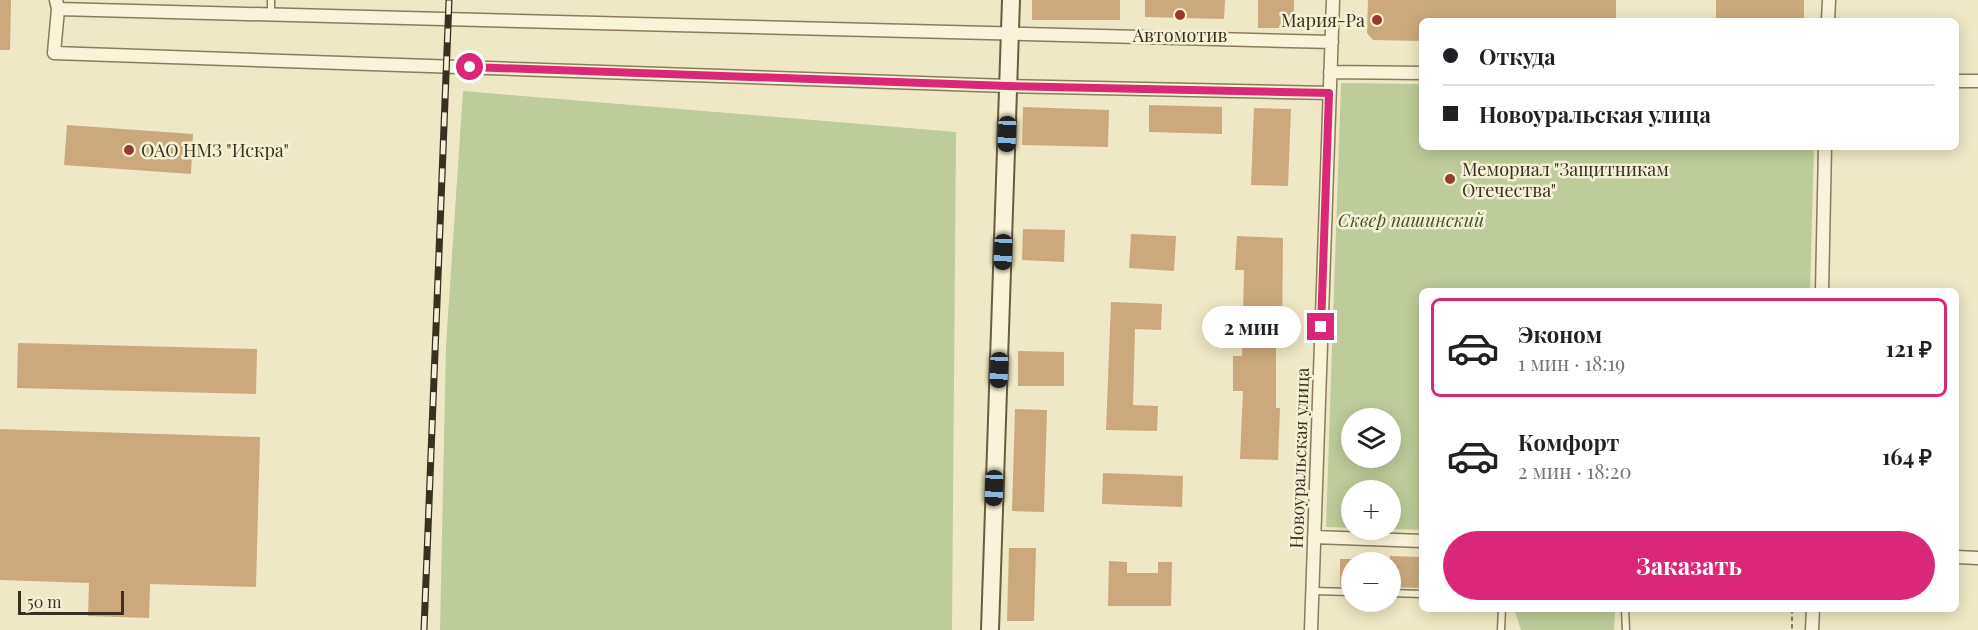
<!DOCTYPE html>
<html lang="ru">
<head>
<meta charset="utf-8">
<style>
	:root { --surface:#fff; --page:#f2f2f2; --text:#202124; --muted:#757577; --line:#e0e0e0; --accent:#db2777 }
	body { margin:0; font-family:"Playfair Display",serif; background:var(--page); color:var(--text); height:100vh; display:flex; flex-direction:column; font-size:22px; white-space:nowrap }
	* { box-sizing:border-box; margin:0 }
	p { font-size:20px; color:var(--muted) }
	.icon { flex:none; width:33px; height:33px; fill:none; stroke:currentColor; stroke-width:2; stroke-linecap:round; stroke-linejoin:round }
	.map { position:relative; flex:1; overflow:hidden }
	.panel { position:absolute; left:1419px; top:288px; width:540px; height:324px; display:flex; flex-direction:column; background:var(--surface); border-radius:9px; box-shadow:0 3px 15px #0003 }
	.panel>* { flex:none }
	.banner { position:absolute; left:1419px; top:18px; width:540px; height:132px; border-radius:9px; box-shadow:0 3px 15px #0003; display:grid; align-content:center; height:132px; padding:0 24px; background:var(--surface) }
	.fabs { position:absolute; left:1341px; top:408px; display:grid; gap:12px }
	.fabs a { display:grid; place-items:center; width:60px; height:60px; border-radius:50%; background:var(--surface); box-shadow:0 3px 15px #0003; font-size:30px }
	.scale { position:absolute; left:18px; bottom:15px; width:106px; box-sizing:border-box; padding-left:6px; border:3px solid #39301f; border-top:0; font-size:16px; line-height:21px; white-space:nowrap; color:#39301f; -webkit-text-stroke:4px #f5f1d5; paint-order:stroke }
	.end { position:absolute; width:27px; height:27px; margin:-14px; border:8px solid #db2777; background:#fff; box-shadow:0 0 0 3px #fff }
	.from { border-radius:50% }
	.bubble { position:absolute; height:42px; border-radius:21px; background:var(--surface); box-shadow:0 3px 15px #0003; font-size:20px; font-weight:700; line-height:42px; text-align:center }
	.car { position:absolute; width:18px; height:36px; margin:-18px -9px; border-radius:8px; box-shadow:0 0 4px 2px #0007; background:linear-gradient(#222 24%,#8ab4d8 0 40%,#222 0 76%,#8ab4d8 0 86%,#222 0) }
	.banner b { display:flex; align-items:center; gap:21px; height:57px; font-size:22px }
	.banner b+b { border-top:2px solid var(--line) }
	.banner i { width:15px; height:15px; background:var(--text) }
	ul { padding:10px 0 0; list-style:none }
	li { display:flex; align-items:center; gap:18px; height:99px; margin:0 12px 9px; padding:0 12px; border:3px solid transparent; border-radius:9px }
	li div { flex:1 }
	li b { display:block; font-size:22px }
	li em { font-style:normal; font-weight:700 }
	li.active { border-color:var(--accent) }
	li>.icon { width:54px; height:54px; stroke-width:1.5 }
	.primary-button { display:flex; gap:12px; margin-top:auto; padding:12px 24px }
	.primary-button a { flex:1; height:69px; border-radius:36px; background:var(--accent); color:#fff; font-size:24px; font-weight:700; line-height:69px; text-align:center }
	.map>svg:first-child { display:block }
	.green { fill:#becc99; fill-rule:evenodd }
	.building { fill:#cca97c }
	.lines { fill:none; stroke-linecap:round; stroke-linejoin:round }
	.lane-casing { stroke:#897b5b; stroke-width:9 }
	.street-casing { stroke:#897b5b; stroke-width:15 }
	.secondary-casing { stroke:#6b5c3e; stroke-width:20 }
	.path { stroke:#897b5b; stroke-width:2; stroke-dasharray:4.5 3; stroke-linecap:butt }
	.lane { stroke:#f9f4d9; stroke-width:6 }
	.street { stroke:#f9f4d9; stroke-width:12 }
	.secondary { stroke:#f9f4d9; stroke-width:16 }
	.rail-casing { stroke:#39301f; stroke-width:7 }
	.rail { stroke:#f5f1d5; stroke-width:4.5; stroke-dasharray:14; stroke-linecap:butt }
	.route { stroke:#db2777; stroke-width:8 }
	.poi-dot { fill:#983b2c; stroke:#f5f1d5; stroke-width:2 }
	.labels { text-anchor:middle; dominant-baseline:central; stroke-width:5; stroke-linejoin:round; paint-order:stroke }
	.poi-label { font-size:18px; fill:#39301f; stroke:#f5f1d5; text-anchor:start }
	.park-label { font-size:18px; font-style:italic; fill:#425626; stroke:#f5f1d5 }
	.street-label { font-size:18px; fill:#39301f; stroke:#f5f1d5 }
</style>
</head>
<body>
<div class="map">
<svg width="1978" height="630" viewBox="0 0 1978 630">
	<rect width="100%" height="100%" fill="#eee8c5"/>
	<path class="green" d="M1341 83 1422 84V147H1814L1810 291H1422V530L1391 529 1390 490H1352L1351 528 1326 527ZM1352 418H1390V458H1352Z
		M463 91 956 132 952 630H440L446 346Z
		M1514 609H1615L1614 630H1521Z"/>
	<path class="building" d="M0 0H11L10 50H0Z
		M1032 0H1120V20H1032Z
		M1145 0H1225L1224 19 1145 17Z
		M1258 0H1294V28H1258Z
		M1368 0H1616V21H1422V41L1373 40 1367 33Z
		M1716 0H1804V21H1716Z
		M1149 105 1222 107V134L1149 132Z
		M1023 107 1109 110 1108 147 1022 145Z
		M1254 108 1291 109 1288 186 1251 185Z
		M67 125 193 134 191 174 64 165Z
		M1023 229 1065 230 1064 262 1022 260Z
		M1131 234 1176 236 1174 271 1129 268Z
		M1237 236 1283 238 1282 338H1276V408H1280L1278 460 1240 459 1243 391H1233V356H1242L1244 270H1235Z
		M1111 302 1162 304 1161 330 1135 329 1133 405 1158 406 1157 431 1106 430Z
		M18 343 257 349 256 394 17 388Z
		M1018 351 1064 352V386H1018Z
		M1015 409 1047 410 1044 512 1012 511Z
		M0 429 260 437 256 587 150 584 149 618 88 616 89 583 0 580Z
		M1103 473 1183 476 1182 507 1102 504Z
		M1009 548H1036L1034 621H1007Z
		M1390 556 1422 557V588L1390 587Z
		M1340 559H1352V586H1340Z
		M1109 561 1127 562V573H1158V562H1172L1171 606H1108Z"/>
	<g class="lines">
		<g class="lane-casing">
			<path id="lane" d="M271 14V0
				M1313 591 1352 592
				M1390 593 1422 594
				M1625 609 1626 630
				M1501 630 1502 609"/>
		</g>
		<g class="street-casing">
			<path id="street" d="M56 0 58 9 54 53 1008 86 1329 93
				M58 9 1332 42
				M1828 21 1829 0
				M1330 72 1422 73
				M1956 81H1978
				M1822 291 1825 147
				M1314 537 1422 541
				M1956 557 1978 558
				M1311 630 1333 0
				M1812 630 1813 609"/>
		</g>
		<g class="secondary-casing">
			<path id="secondary" d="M990 630 1011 0"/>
		</g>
		<path class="path" d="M1792 609V630"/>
		<use href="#lane" class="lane"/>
		<use href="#street" class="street"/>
		<use href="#secondary" class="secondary"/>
		<g class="rail-casing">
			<path id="rail" d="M424 630 449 0"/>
		</g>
		<use href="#rail" class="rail"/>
	</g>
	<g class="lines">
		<path class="route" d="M470 67 1008 86 1329 93 1321 327"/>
	</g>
	<g class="poi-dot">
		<circle cx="1180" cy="15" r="6"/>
		<circle cx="1377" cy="20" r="6"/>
		<circle cx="129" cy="150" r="6"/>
		<circle cx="1450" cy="179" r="6"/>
	</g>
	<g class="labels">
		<g class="poi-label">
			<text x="1365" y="20" text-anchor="end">Мария-Ра</text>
			<text x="1180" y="35" text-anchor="middle">Автомотив</text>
			<text x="141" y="150">ОАО НМЗ "Искра"</text>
			<text x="1462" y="169">Мемориал "Защитникам<tspan x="1462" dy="21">Отечества"</tspan></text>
		</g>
		<g class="park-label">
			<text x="1411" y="220">Сквер пашинский</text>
		</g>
		<g class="street-label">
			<text transform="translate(1299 458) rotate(-88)">Новоуральская улица</text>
		</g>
	</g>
</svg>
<div class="fabs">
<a><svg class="icon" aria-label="layers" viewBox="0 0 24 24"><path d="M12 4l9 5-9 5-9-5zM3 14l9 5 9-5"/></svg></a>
<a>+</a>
<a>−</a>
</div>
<div class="scale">50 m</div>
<i class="end from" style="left:470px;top:67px"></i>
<i class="end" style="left:1321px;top:327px"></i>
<div class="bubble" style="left:1202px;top:306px;width:99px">2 мин</div>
<i class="car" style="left:1007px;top:134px;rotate:182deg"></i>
<i class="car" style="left:1003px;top:252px;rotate:182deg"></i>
<i class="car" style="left:999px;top:370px;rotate:182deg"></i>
<i class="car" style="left:994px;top:488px;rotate:182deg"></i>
<div class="banner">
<b><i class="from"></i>Откуда</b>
<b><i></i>Новоуральская улица</b>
</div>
<section class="panel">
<ul>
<li class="active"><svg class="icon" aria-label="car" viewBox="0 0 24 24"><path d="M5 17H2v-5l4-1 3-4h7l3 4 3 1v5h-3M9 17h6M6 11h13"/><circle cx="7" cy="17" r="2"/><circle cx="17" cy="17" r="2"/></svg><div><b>Эконом</b><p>1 мин · 18:19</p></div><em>121 ₽</em></li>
<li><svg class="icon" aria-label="car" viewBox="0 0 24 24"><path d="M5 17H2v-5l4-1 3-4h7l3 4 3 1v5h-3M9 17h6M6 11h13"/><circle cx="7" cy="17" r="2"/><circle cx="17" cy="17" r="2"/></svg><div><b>Комфорт</b><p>2 мин · 18:20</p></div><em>164 ₽</em></li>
</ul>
<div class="primary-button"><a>Заказать</a></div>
</section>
</div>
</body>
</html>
